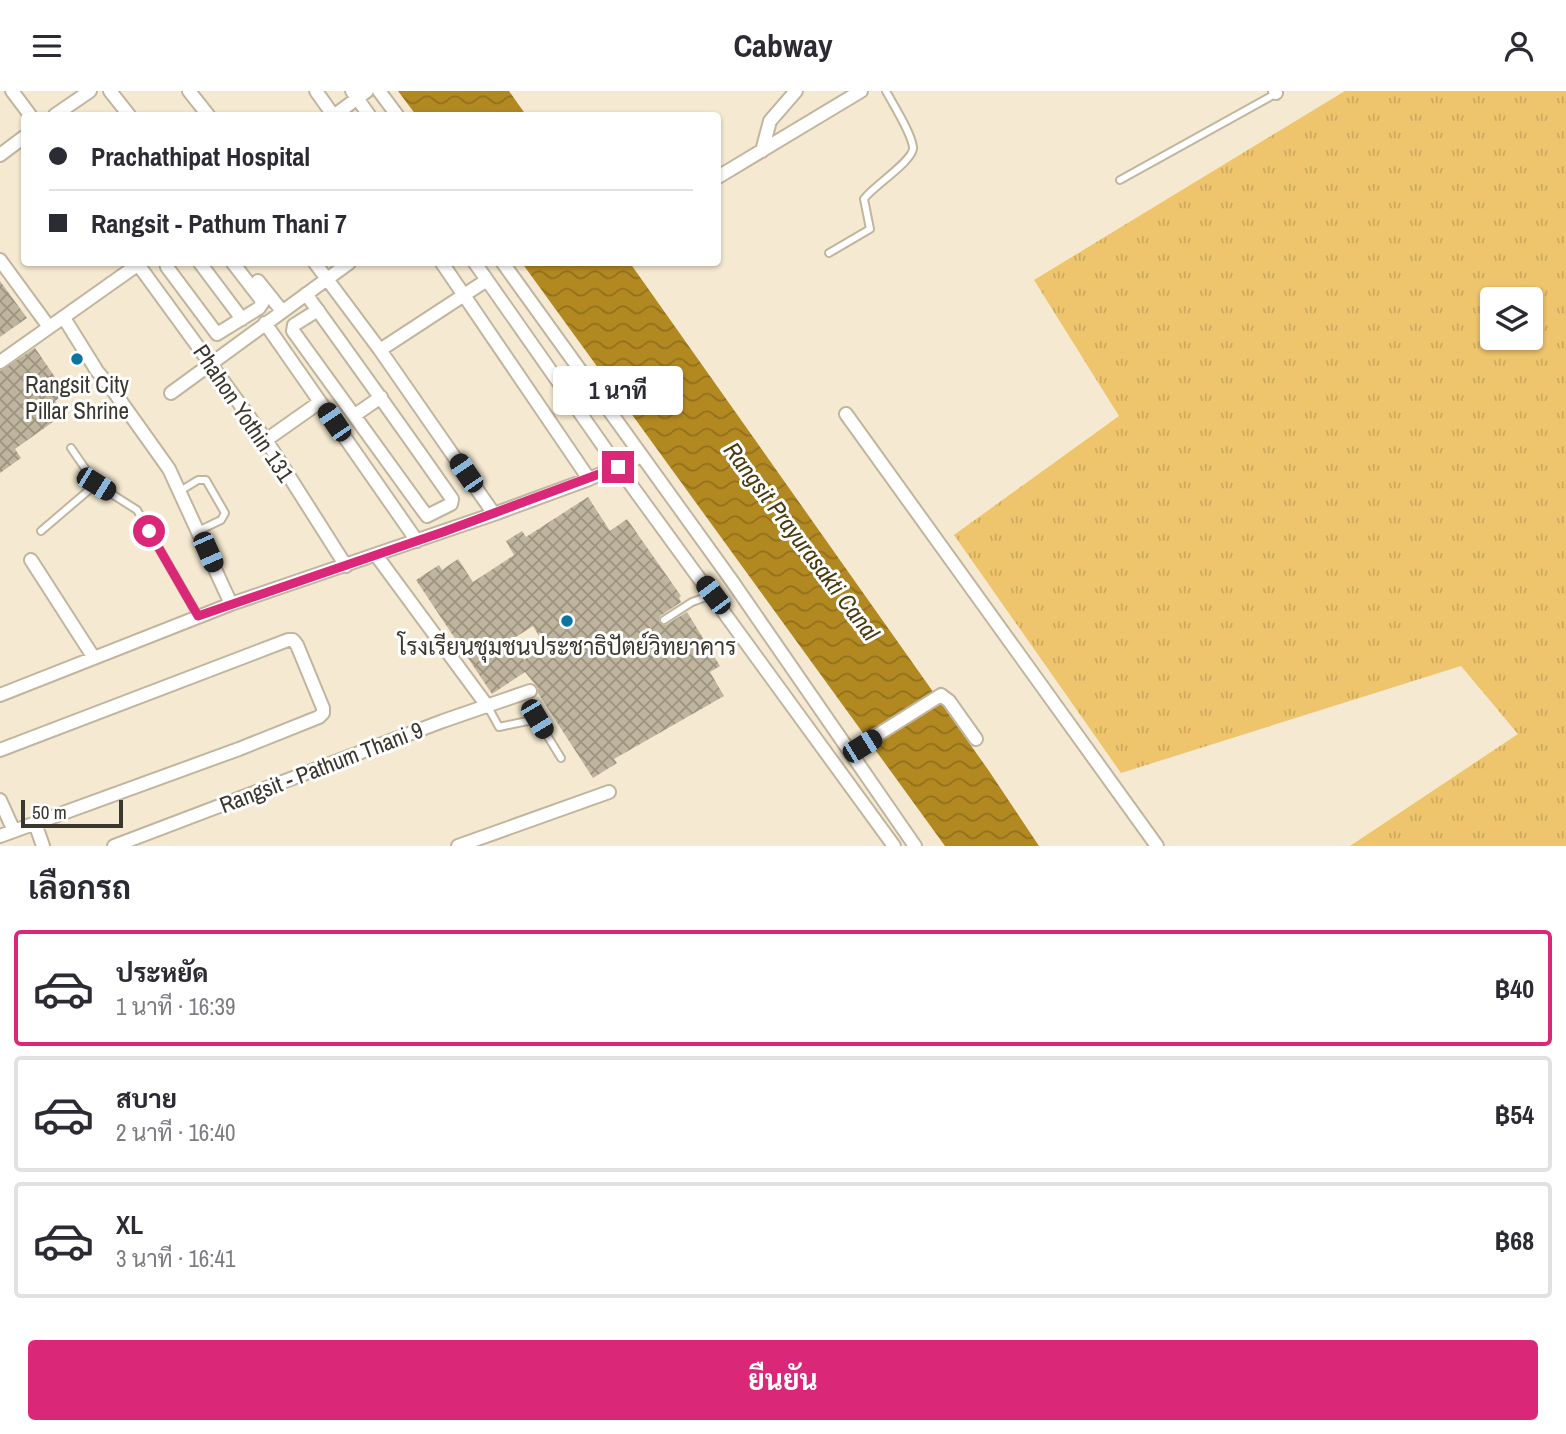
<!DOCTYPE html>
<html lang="th">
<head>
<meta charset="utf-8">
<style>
	:root { --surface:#fff; --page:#f2f2f3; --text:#2b2b33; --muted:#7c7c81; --line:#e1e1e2; --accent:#db2777 }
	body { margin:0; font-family:"Archivo Narrow",Sarabun,sans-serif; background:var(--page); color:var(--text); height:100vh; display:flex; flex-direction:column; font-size:26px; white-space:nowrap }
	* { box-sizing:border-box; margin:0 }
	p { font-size:23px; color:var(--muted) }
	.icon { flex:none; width:38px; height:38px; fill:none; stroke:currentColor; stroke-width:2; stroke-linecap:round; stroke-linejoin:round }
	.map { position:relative; height:755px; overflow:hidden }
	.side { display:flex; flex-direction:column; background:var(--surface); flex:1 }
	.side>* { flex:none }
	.hud { position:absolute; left:21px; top:21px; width:700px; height:154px; border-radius:7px; box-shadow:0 2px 5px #0004; display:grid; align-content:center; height:154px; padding:0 28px; background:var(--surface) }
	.controls { position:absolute; left:1480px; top:196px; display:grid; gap:14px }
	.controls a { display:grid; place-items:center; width:63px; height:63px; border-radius:7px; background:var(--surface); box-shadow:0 2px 5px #0004; font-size:35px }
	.scale { position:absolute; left:21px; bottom:18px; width:102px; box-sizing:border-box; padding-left:7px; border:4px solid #3b372e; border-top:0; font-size:19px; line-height:24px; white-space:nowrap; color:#3b372e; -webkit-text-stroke:5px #fff; paint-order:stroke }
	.end { position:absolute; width:32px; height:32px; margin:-16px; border:9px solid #db2777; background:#fff; box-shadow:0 0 0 4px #fff }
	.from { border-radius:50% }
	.bubble { position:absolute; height:49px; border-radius:7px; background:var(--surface); box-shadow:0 2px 5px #0004; font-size:23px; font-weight:700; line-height:49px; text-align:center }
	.car { position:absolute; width:21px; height:42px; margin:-21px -10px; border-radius:9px; box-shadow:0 0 5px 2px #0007; background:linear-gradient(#222 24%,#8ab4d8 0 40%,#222 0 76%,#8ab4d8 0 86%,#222 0) }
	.hud b { display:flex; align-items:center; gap:24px; height:66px; font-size:26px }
	.hud b+b { border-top:2px solid var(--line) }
	.hud i { width:18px; height:18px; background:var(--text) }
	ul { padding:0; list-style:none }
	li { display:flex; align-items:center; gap:21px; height:116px; margin:0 14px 10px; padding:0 14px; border:4px solid var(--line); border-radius:7px }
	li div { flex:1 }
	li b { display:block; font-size:26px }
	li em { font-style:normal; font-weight:700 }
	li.on { border-color:var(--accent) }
	li>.icon { width:63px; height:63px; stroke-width:1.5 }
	h2 { padding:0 28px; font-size:32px; line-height:84px }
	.action { display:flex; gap:14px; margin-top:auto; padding:14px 28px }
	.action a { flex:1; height:80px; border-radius:7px; background:var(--accent); color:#fff; font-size:28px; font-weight:700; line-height:80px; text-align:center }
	header { display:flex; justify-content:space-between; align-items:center; height:91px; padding:0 28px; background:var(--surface); font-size:32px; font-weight:700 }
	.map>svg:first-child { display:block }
	.grass { fill:url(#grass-tufts); fill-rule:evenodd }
	.water { fill:url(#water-waves) }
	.building { fill:url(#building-cross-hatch); fill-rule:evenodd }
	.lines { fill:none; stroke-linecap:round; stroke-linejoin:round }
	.lane-casing { stroke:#c0b59e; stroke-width:10 }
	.street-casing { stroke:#c0b59e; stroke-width:16 }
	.lane { stroke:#fff; stroke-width:6 }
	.street { stroke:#fff; stroke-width:12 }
	.route { stroke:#db2777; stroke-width:9 }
	.poi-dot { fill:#0c74a0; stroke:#fff; stroke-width:2.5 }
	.labels { text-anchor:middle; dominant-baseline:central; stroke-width:6; stroke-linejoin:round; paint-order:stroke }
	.poi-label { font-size:23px; fill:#3b372e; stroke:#fff }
	.street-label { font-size:23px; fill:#3b372e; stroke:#fff }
	.water-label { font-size:24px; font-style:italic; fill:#4a380f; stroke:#fff }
</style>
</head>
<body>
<header><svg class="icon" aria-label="menu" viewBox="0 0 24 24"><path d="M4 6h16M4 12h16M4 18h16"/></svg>Cabway<svg class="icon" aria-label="person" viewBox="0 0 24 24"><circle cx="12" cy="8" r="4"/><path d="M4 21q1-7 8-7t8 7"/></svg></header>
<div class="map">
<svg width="1566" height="755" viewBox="0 0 1566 755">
	<defs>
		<pattern id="grass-tufts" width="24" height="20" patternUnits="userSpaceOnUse" patternTransform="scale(1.75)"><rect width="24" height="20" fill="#eec46c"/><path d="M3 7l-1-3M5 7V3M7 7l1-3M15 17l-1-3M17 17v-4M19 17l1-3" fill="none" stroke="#cda95e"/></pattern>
		<pattern id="water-waves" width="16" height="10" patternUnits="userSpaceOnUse" patternTransform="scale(1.75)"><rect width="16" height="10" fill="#b28821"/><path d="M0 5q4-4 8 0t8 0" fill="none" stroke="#92701d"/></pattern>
		<pattern id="building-cross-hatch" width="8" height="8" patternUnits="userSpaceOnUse" patternTransform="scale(1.75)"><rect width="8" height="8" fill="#bfb49d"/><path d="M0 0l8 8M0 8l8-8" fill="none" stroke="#9c9380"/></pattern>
	</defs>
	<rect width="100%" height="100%" fill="#f5e9d1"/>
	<path class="grass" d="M1345 0H1566V755H1350L1518 643 1461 575 1121 682 954 444 1119 325 1034 189ZM1493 208H1531V247H1493Z"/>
	<path class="water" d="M398 0H509L526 24H416Z
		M522 172H630L989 680 1039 755H945Z"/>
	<path class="building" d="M0 190 27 227 0 246Z
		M35 257 66 302 55 310 64 323 15 358 21 367 0 382V280Z
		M588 406 610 440 627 428 681 505 679 507 681 511 660 525 659 531 666 534 687 521 720 575 710 581 724 605 614 668 617 672 593 687 538 602V597L525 581 492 603 416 489 439 474 442 479 458 468 473 491 514 464 506 450 522 440 526 446ZM533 535 545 555 524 569 511 549Z"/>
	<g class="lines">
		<g class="lane-casing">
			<path id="lane" d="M1120 89 1277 2
				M829 162 870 138 864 108C873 95 915 69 913 56 911 41 894 15 886 0
				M71 357 96 393 137 419 198 525
				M180 400 198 389H206L225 422 221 429 198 440
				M41 440 96 393
				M664 529 692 511 712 504
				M488 616 499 636 537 628 561 667"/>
		</g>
		<g class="street-casing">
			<path id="street" d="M12 0 30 24
				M110 0 129 24
				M189 0 208 24
				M316 0 333 24
				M352 0 369 24
				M379 0 397 24
				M1275 0 1276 2
				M55 24 90 0
				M335 24 367 0
				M762 60 770 30 796 0
				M0 64 24 46
				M718 86 861 0
				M0 169 49 236
				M137 172 266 349 346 475
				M166 172 167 176 217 243 259 217 263 211 233 172
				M200 172 242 228
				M315 172 380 259 494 423
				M442 172 589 388
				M475 172 618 376 894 755
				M503 172 732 490 915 755
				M258 190 282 220
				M306 203C355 271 404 339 452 408L451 413 427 425 424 421 293 240 294 234 318 219
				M64 227 97 280 112 298 169 378 231 513
				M265 232 417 450
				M380 259 487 189
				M0 271 140 172
				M171 302 349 172
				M846 323 1157 755
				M355 324 381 306
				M266 349 320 311
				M376 464 488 616
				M31 469 94 567
				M0 604 231 513 494 423 589 388 642 365
				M0 659 288 549H293L297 554 323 617V622L319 626 239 658 0 745
				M850 661 941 604 949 610 976 648
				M0 709 14 740
				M35 732 43 755
				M114 755 443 630 530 600
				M458 755 609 701"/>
		</g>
		<use href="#lane" class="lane"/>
		<use href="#street" class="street"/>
	</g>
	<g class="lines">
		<path class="route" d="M149 440 198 525 443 441 618 376"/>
	</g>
	<g class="poi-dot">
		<circle cx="77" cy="268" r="7"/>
		<circle cx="567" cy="530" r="7"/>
	</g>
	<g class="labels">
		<g class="poi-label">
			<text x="77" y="293">Rangsit City<tspan x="77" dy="26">Pillar Shrine</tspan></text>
			<text x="567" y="555">โรงเรียนชุมชนประชาธิปัตย์วิทยาคาร</text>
		</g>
		<g class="street-label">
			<text transform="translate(244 322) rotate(56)">Phahon Yothin 131</text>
			<text transform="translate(321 676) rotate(-21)">Rangsit - Pathum Thani 9</text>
		</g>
		<g class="water-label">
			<text transform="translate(802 450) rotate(53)">Rangsit Prayurasakti Canal</text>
		</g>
	</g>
</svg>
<div class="controls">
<a><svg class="icon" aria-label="layers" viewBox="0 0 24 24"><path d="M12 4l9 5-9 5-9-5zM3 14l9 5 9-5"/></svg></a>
</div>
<div class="scale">50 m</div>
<i class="end from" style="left:149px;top:440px"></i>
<i class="end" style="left:618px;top:376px"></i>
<div class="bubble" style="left:553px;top:275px;width:130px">1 นาที</div>
<i class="car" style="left:334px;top:331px;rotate:326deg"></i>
<i class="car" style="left:466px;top:382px;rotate:326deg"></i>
<i class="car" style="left:96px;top:393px;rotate:122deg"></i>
<i class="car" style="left:208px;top:461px;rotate:156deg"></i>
<i class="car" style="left:713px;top:504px;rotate:323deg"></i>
<i class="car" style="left:537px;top:628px;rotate:149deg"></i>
<i class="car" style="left:862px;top:655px;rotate:58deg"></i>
<div class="hud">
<b><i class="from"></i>Prachathipat Hospital</b>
<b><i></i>Rangsit - Pathum Thani 7</b>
</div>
</div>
<section class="side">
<h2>เลือกรถ</h2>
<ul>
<li class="on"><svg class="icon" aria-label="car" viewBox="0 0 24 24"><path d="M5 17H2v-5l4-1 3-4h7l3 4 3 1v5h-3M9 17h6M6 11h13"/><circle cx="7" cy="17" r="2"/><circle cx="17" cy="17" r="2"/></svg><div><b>ประหยัด</b><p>1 นาที · 16:39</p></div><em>฿40</em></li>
<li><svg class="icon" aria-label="car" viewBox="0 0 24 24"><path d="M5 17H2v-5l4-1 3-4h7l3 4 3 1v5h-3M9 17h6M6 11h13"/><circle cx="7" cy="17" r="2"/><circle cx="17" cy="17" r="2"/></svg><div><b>สบาย</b><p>2 นาที · 16:40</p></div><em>฿54</em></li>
<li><svg class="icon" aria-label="car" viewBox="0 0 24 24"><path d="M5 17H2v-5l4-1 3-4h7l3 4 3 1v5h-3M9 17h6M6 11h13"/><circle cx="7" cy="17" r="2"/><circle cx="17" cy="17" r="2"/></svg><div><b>XL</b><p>3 นาที · 16:41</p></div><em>฿68</em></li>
</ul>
<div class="action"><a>ยืนยัน</a></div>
</section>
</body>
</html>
